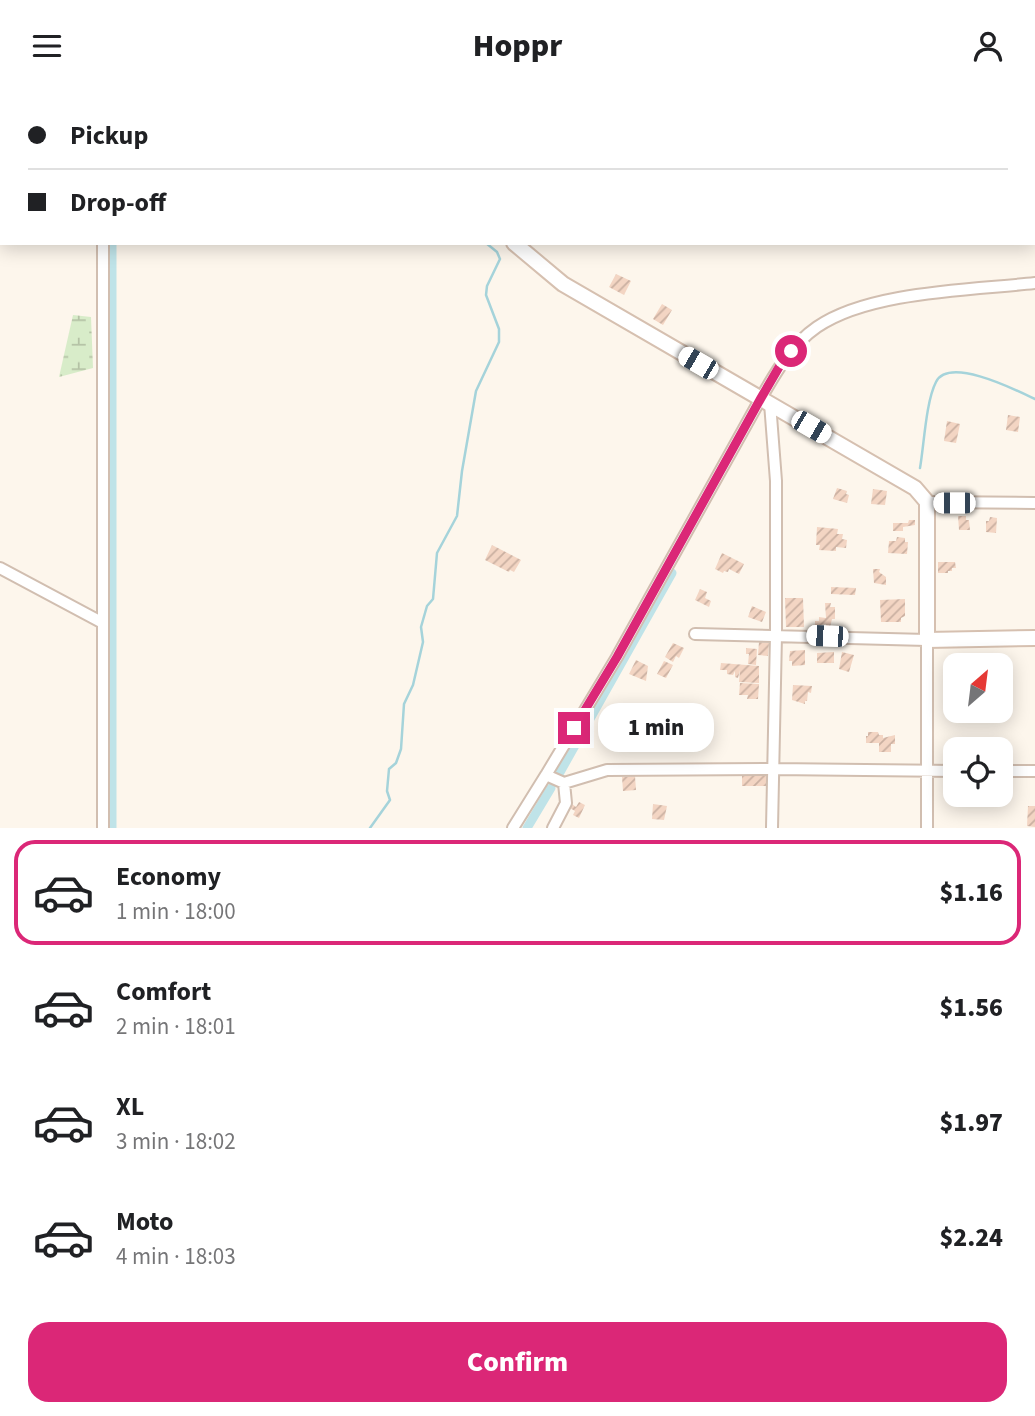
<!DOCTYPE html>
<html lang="en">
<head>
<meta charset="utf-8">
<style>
	:root { --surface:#fff; --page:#f2f2f2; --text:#202124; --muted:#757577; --line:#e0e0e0; --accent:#db2777 }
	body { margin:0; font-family:"Source Sans 3",sans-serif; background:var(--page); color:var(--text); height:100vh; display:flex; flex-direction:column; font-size:26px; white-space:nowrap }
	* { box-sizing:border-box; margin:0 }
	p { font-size:23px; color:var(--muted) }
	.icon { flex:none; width:38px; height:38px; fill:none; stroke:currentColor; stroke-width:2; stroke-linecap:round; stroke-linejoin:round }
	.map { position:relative; height:737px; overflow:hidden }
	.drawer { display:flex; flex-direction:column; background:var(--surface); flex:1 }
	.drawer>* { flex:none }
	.guide { position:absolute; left:0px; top:0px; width:1036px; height:154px; box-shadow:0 4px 18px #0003; display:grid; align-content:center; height:154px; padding:0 28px; background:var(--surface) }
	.needle { width:46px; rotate:28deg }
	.controls { position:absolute; left:943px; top:562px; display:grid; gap:14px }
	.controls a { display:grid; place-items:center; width:70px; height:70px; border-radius:14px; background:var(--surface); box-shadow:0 4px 18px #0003; font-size:35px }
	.end { position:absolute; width:32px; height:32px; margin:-16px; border:9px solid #db2777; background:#fff; box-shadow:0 0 0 4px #fff }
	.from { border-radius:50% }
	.bubble { position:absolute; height:49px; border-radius:21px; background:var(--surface); box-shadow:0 4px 18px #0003; font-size:23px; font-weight:800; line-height:49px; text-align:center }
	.car { position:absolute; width:21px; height:42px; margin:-21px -10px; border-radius:9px; box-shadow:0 0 5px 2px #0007; background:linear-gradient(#fff 24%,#345 0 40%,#fff 0 76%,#345 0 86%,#fff 0) }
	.guide b { display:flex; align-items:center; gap:24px; height:66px; font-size:26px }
	.guide b+b { border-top:2px solid var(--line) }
	.guide i { width:18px; height:18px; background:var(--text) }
	ul { padding:12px 0 0; list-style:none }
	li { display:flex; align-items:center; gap:21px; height:105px; margin:0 14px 10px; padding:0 14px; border:4px solid transparent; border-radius:21px }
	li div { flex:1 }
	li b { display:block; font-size:26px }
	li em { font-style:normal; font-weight:800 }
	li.active { border-color:var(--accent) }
	li>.icon { width:63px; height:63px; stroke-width:1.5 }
	.cta { display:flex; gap:14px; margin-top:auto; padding:14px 28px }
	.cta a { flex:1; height:80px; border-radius:21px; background:var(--accent); color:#fff; font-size:28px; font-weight:800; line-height:80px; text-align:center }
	header { display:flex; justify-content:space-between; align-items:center; height:91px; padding:0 28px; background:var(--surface); font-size:32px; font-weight:800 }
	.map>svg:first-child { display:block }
	.wetland { fill:url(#wetland-marsh) }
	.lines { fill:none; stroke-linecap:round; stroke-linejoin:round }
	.stream { stroke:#a5d3da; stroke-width:2.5 }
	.canal { stroke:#bfe3e8; stroke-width:9 }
	.building { fill:url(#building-hatch) }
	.street-casing { stroke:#d1beb0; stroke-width:14 }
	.secondary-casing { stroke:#d6c0b0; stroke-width:18 }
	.street { stroke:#fff; stroke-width:10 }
	.secondary { stroke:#fff; stroke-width:14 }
	.route { stroke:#db2777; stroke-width:9 }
</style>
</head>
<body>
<header><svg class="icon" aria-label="menu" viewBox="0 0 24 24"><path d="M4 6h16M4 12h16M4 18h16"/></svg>Hoppr<svg class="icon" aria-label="person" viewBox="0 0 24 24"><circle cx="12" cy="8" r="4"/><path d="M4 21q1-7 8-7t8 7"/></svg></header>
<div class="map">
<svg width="1035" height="737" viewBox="0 0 1035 737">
	<defs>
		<pattern id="wetland-marsh" width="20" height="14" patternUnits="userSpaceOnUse" patternTransform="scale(1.75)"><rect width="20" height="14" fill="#d8ecc9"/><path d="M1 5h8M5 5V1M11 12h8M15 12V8" fill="none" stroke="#b4c2a5"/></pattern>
		<pattern id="building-hatch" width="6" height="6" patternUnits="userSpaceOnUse" patternTransform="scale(1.75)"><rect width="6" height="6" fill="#f3d5c3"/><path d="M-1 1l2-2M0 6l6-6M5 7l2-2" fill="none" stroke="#cab0a1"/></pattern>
	</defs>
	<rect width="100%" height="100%" fill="#fdf6ec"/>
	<path class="wetland" d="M73 224 91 226 93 277 59 286Z"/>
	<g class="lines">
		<path class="stream" d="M920 377C924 354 926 310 936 291 949 265 1016 299 1035 308
			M370 737 390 709 387 700 389 678 396 672 401 658 404 613 413 594 423 551 421 536 427 515 433 508 437 462 457 425 462 380 476 300 499 251V238L486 204 487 195 500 168 497 161 486 152"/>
		<path class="canal" d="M112 152V737
			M559 683 672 482
			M527 737 551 697"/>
	</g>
	<path class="building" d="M616 183 631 190 624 204 609 196Z
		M662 213 672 219 663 234 653 228Z
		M1008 324 1020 326 1018 341 1006 339Z
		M947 330 960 333 956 352 944 350Z
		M837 397 847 400 846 403 849 404 847 412 833 408Z
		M873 398 887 400 885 414 871 413Z
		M958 425H966V429H969L970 439H959Z
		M990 426 997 427 996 442 986 441V430H989Z
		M909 429H915V434L903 436V440H893V432H908Z
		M817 436 838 438 837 443H843L842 448 847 449 846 457 836 456V460L819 459 820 454H816Z
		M897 446 905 447V451H908L907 463 888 462 889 450H896Z
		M492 454 521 469 514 481 510 479 509 481 485 469Z
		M722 462 744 473 739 483 729 478 728 481 724 480 723 482 715 478Z
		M938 471H955L956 477H952V480H948V482H938Z
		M873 478H880L879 481 886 486V494L874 492Z
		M831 496 856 497 855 504 831 503Z
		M700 498 707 501 705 507 711 510 709 516 695 509Z
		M785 507H803L804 536H786Z
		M905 508V525L901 527V531H881L880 509Z
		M825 512H831L830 516H835V528H832L830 536H826V533L815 535V530H819V526L826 527Z
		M752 515 766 521 762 531 748 526Z
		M759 551 769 552 768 565 758 564Z
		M673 552 684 557 679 567 676 565 673 571 665 566Z
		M746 557 757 558 756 574 748 573 749 563H746Z
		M805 559V574L792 575V570H789L790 560Z
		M834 561V572H817V562Z
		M842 561 854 564 849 581 839 578Z
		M636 569 648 575 646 590 629 583Z
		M664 570 673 574 666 587 657 583Z
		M721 572 759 575V592L739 591 740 579 738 587 735 586V580L733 584 727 583V579H720Z
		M740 592 759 593 758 608H747L748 604H739Z
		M793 594 812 595 811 602 808 601 807 610H805V613L792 609Z
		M868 641H878L879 644H883V647L895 644V653H891V661H879V652H866V645H868Z
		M742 683H766V695H742Z
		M635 685 636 699 623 700 622 686Z
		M579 711 585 714 579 727 573 724 575 720 570 717 572 713 576 716Z
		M653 713 667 715 664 729 652 728Z
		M1028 715H1035V736L1027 735Z"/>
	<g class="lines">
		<g class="street-casing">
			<path id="street" d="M64 2 65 0
				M113 2V0
				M0 108 2 105
				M770 312 776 390V544L772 737
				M927 411 1035 412
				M0 477 103 532
				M695 543 927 549V737
				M1001 680H1035
				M546 684 617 566 761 307C776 281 791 254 817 236 869 200 972 199 1035 192
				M103 737V152
				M513 737 546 684 564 692 607 679 774 678 956 680
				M553 737 566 712 564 692"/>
		</g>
		<g class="secondary-casing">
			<path id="secondary" d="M223 0 226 2
				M514 152 563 193 915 397 927 411V549L1035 547"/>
		</g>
		<use href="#street" class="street"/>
		<use href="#secondary" class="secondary"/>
	</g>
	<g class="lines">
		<path class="route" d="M574 637 617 566 761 307 782 271 791 260"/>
	</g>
</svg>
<div class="controls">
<a><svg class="needle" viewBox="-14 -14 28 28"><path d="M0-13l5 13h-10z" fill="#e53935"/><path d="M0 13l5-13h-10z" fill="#757577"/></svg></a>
<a><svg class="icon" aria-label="locate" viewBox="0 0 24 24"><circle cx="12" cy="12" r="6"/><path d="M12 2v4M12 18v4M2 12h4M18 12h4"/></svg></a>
</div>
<i class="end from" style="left:791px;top:260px"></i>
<i class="end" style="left:574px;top:637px"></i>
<div class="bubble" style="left:598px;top:612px;width:116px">1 min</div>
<i class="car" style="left:698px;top:272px;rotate:300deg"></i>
<i class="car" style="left:811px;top:336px;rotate:120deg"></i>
<i class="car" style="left:954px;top:412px;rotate:270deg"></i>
<i class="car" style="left:827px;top:545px;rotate:272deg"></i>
<div class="guide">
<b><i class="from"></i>Pickup</b>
<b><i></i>Drop-off</b>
</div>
</div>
<section class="drawer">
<ul>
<li class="active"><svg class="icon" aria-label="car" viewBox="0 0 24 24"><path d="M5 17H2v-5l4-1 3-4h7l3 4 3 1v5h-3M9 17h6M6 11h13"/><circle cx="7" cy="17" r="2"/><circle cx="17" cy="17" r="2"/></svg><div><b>Economy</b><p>1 min · 18:00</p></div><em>$1.16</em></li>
<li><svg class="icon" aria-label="car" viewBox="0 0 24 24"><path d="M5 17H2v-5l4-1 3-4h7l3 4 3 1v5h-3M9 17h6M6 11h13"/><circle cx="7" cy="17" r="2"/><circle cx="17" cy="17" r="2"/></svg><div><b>Comfort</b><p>2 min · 18:01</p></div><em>$1.56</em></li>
<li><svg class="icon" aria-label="car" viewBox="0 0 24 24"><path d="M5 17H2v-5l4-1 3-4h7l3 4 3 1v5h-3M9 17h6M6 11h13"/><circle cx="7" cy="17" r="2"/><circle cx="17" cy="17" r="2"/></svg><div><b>XL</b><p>3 min · 18:02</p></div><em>$1.97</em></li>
<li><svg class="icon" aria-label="car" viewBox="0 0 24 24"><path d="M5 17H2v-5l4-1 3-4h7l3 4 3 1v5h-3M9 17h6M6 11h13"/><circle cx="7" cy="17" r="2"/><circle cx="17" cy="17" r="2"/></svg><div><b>Moto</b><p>4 min · 18:03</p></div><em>$2.24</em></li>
</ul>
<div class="cta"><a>Confirm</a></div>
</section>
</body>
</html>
